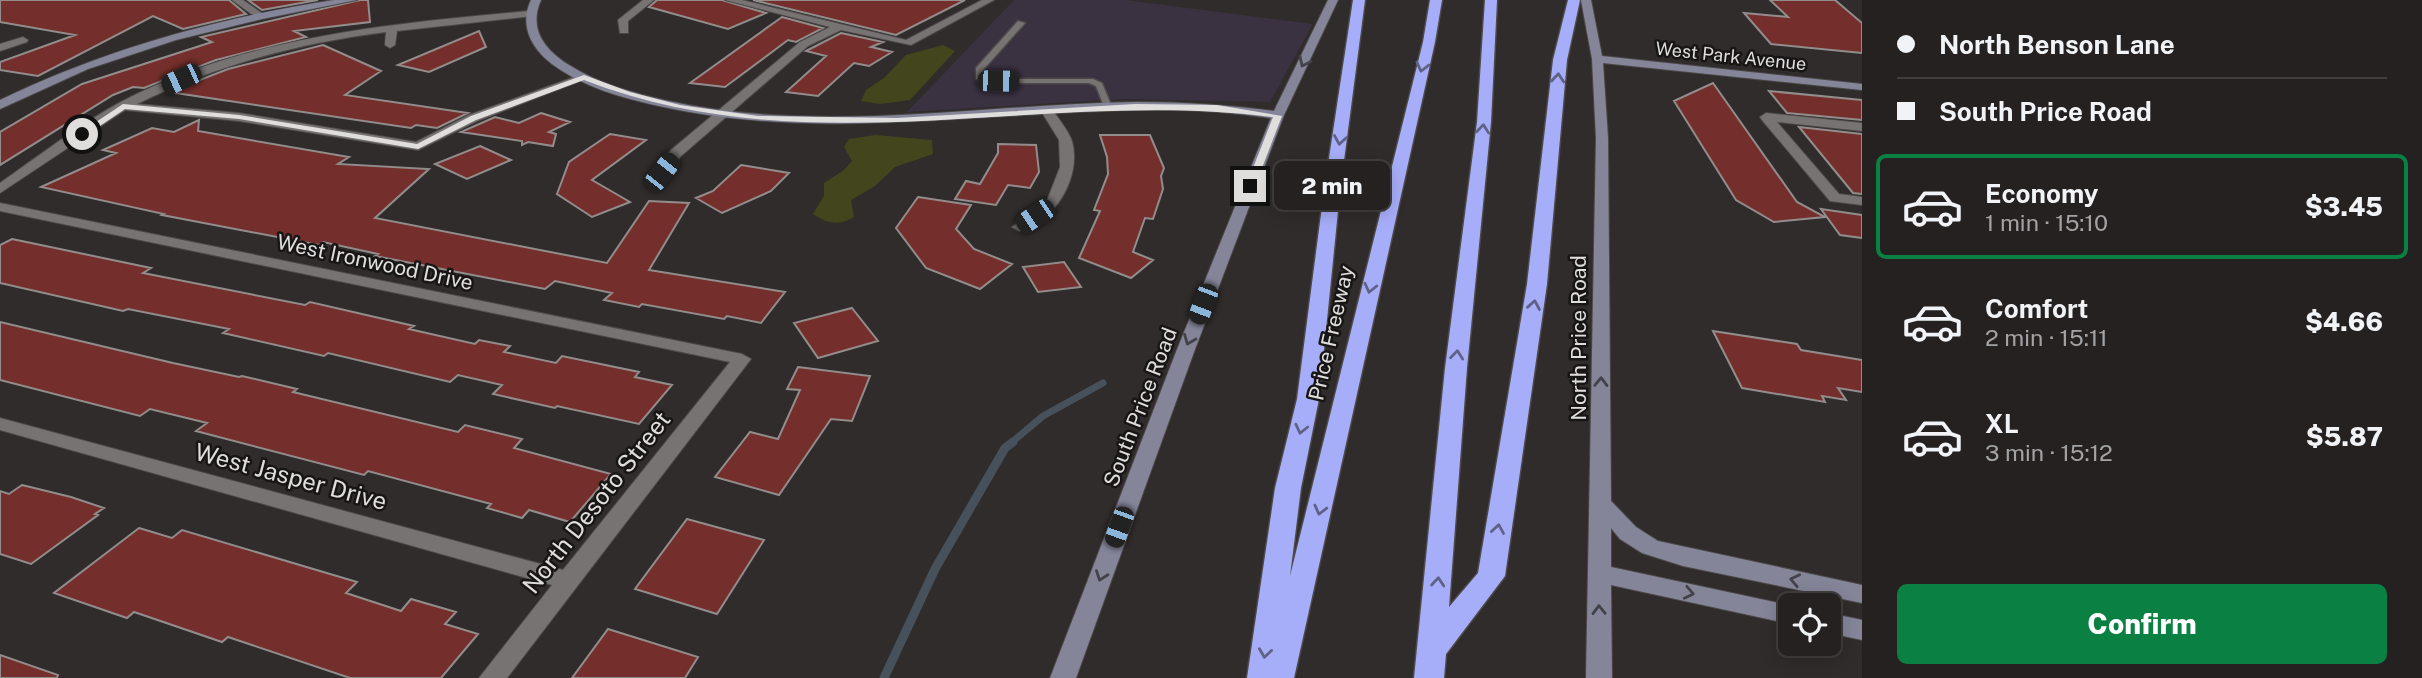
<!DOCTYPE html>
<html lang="en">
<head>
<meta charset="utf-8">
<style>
	:root { --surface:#242120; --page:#2c2929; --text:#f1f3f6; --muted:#a3a3a5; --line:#413e3e; --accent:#0b8043 }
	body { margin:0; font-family:"Public Sans",sans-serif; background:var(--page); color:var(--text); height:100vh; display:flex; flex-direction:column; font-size:26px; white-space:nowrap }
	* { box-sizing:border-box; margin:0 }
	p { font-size:23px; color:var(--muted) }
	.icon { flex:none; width:38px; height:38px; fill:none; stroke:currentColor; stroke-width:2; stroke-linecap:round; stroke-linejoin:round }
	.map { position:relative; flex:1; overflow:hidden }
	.sheet { display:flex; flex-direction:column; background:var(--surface); width:560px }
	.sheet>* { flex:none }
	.top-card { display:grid; align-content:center; height:154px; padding:0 35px; background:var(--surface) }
	.fabs { position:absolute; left:1778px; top:593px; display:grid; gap:14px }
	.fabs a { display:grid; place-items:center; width:63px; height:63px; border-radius:10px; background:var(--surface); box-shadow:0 4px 18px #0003,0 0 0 2px var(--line); font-size:35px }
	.end { position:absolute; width:32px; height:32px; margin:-16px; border:9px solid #e0dedd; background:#111; box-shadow:0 0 0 4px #111 }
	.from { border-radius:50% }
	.bubble { position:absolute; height:49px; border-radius:10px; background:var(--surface); box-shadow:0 4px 18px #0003,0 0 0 2px var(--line); font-size:23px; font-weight:800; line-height:49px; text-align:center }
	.car { position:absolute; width:21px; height:42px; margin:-21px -10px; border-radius:9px; box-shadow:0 0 5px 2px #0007; background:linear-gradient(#222 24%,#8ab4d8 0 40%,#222 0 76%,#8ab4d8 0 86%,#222 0) }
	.top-card b { display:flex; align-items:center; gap:24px; height:66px; font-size:26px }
	.top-card b+b { border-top:2px solid var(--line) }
	.top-card i { width:18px; height:18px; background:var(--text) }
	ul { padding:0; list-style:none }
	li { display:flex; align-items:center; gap:21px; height:105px; margin:0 14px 10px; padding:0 21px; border:4px solid transparent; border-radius:10px }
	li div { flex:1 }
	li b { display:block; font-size:26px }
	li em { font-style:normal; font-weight:800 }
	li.selected { border-color:var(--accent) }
	li>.icon { width:63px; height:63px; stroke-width:1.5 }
	.action { display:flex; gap:14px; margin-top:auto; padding:14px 35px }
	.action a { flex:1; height:80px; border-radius:10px; background:var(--accent); color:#fff; font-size:28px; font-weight:800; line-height:80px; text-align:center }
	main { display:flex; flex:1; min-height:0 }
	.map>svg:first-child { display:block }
	.industrial { fill:#3a3141 }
	.green { fill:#43451c }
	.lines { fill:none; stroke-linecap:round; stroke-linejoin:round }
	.stream-far1 { stroke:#46515c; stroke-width:7 }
	.stream { stroke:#46515c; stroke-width:9 }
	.building { fill:#742f2c; stroke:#928d8c; stroke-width:2 }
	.lane-casing { stroke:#4c4948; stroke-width:3 }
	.street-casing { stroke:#4c4948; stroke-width:2 }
	.secondary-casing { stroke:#4c4948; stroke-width:2 }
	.highway-casing { stroke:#4c4948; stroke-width:3 }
	.lane { fill:#777372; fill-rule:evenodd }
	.street { fill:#777372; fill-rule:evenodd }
	.secondary { fill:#85859a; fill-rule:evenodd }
	.highway { fill:#a7aef9; fill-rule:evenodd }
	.oneway { stroke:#43424a }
	.oneway2 { stroke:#5f6287 }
	.route { fill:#e0dedd }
	.labels { text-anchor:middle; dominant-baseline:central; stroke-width:5; stroke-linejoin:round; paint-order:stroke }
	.far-street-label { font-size:18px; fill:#e0dedd; stroke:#171515 }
	.street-label { font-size:21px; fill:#e0dedd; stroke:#171515 }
	.near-street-label { font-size:24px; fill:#e0dedd; stroke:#171515 }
</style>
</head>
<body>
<main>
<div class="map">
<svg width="1862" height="678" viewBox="0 0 1862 678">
	<rect width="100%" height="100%" fill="#302c2b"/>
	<path class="industrial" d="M1014 0H1125L1313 24 1270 102 1121 99 907 112Z"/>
	<path class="green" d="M943 45 955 51 910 100 880 104 861 101 866 90 884 78 906 55Z
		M875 135 932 140 933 154 895 167 875 186 851 200 854 217C839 226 828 224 813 214L824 196V183L844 170 852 161 844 147 849 139Z"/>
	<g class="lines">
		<path class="stream-far1" d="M1011 443 1043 416 1103 383"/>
		<path class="stream" d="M884 678 935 569 1005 448 1013 442"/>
	</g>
	<path class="building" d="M0 0H229L246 14 183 29 153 16 38 76 0 70V62L75 35 0 22Z
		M248 0H318L262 10Z
		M360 0H368L370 22 294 31 306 37 216 60 144 88 133 87 113 95 0 165V132L82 84 212 42 201 37Z
		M657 0H722L766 13 728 29 649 7Z
		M753 0H965L896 35Z
		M1770 0H1835L1862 23V53L1771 44 1744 13 1788 17Z
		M782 17 823 28 796 42 788 40 725 87 690 83Z
		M479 31 486 47 429 72 398 65Z
		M841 33 883 42 871 47 892 52 869 66 854 63 818 96 786 92 826 56 806 51Z
		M323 45 381 71 345 95 468 113 437 128 416 125 411 128 169 92 228 69Z
		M1713 83 1797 202 1825 217 1774 222 1736 200 1674 101Z
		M1769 91 1862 100V120L1787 113Z
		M541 113 570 122 549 132 556 134 553 146 528 142 522 145V141L461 132 495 117 519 123Z
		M199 120 198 131 349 157 338 164 429 169 375 218 607 263 649 201 689 203 649 270 785 292 761 323 727 316 724 319 642 304 639 307 604 300 612 293 555 281 545 289 375 256 378 254 323 242 319 245 162 215 164 214 41 187 116 153 103 150 152 128 174 132Z
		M1799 127 1862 134V194L1853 193Z
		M610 134 646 140 592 180 630 202 592 217 557 194 569 162Z
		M1100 135H1150L1164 168 1161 176 1163 189 1153 219 1145 218 1133 252 1153 260 1131 278 1079 258 1100 211 1094 210 1108 174 1107 157Z
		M998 144 1036 145 1039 172 1030 188 1008 185 996 205 955 199 966 181 980 184 998 153Z
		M480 146 511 160 467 179 435 164Z
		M741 165 789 173 771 191 722 213 696 198 713 191Z
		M918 197 971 205 956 229 974 249 1012 264 980 289 926 268 896 228Z
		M1821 209 1862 215V238L1840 235Z
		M12 239 151 268 143 273 305 305 310 302 414 326 409 329 475 344 479 340 510 346 504 352 556 363 562 356 639 372 635 377 672 385 639 424 557 406 555 408 493 394 502 385 458 375 450 382 328 353 324 356 223 333 229 329 128 309 123 311 0 283V245Z
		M1064 262 1081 287 1038 292 1023 267Z
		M852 308 878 341 818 358 794 323Z
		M0 322 173 363 239 377 242 376 297 389 293 392 458 432 465 425 522 439 514 448 611 474 570 522 529 510 522 518 487 508 491 504 368 471 364 475 196 431 207 423 150 409 140 416 0 380Z
		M1713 331 1797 344 1801 350 1862 360V392L1838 388 1846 400 1822 396 1825 402 1742 388Z
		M798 367 870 376 852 421 831 419 779 495 715 477 750 432 778 439 800 390 787 389Z
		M22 485 71 497 104 508 95 514 98 515 31 564 0 554V491L9 494Z
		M687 519 764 540 717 614 635 589Z
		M139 528 172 538 182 530 357 582 346 593 401 611 411 599 456 612 445 624 478 634 441 678H350L228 637 222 642 134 612 127 618 54 593Z
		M608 629 698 657 685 678H572Z
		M0 655 58 675 57 678H0Z"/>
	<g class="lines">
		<g class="lane-casing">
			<path id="lane" d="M1018 21 1025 23 983 70V75L998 79H1093L1102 83 1112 107 1111 109H1105L1096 86 1089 83H998L976 79V68Z"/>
		</g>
		<g class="street-casing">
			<path id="street" d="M232 0H243L266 16 257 18Z
				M643 0H654L628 21V33H620L618 20Z
				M725 0H742L906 40 982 0H994L911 45 841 30 808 46 681 156 667 175H657L655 172 671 150 800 42 830 27Z
				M529 11 533 12V16L397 31 395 45 390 48 385 45 386 32C299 43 216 65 137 104L239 113 416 142 469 115 580 75 590 77 477 121 418 150 239 121 125 110 0 193V183C39 156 77 126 119 103 246 36 389 24 529 11Z
				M23 37 28 40 27 42 0 51V44Z
				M1047 107 1051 108C1058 118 1068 130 1072 141 1082 177 1055 222 1019 231L1012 227 1046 203 1060 167 1059 140 1041 111Z
				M1766 113 1862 123V131L1777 122 1839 194 1862 197V205L1830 201 1762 120 1760 117Z
				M0 203 742 354 751 359 507 678H479L552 585 0 430V418L563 570 730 362 0 211Z"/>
		</g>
		<g class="secondary-casing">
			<path id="secondary" d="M334 0H357L262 19 176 40 88 69 0 109V100C106 49 217 18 334 0Z
				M531 0H541C528 29 545 50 569 65 599 84 633 93 668 101 823 135 980 104 1137 102 1183 102 1229 105 1274 111L1328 0H1338L1284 115 1194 352 1076 678H1050L1176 352 1271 118C1226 111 1179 109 1134 110 975 113 817 141 659 106 622 98 583 87 552 64 531 48 519 25 531 0Z
				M1581 0H1591L1602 56 1862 84V90L1603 63 1608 138 1611 501 1636 527 1658 541 1862 585V603L1683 566 1642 553 1620 539 1611 528V567L1793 606H1790V624L1611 585 1612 678H1586L1596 138 1592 59Z
				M1829 613 1862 620V640L1829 633Z"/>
		</g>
		<g class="highway-casing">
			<path id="highway" d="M1353 0H1365L1340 191 1319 399 1301 488 1290 576 1423 42 1430 0H1442L1435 42 1294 678H1247L1275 488 1297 399 1324 191Z
				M1485 0H1497L1491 122 1467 368 1449 607 1478 573 1527 284 1553 60 1568 0H1580L1567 60 1547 284 1505 576 1446 654 1444 678H1414L1445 368 1477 122Z"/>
		</g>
		<use href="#lane" class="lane"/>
		<use href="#street" class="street"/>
		<use href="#secondary" class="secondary"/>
		<use href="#highway" class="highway"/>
	</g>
	<defs><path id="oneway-chevron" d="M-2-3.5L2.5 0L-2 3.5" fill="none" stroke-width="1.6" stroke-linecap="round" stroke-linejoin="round" transform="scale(1.75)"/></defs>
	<g class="oneway">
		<use href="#oneway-chevron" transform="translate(1304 62) rotate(116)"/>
		<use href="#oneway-chevron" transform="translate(1189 340) rotate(112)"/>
		<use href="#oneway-chevron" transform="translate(1601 382) rotate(-89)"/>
		<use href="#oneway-chevron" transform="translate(1101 576) rotate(110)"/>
		<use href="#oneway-chevron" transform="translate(1795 580) rotate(-168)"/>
		<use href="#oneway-chevron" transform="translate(1689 593) rotate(12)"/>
		<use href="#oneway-chevron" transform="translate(1599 610) rotate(-91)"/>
	</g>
	<g class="oneway2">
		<use href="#oneway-chevron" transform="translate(1422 67) rotate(104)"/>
		<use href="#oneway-chevron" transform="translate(1558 78) rotate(-85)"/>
		<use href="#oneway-chevron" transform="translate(1483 129) rotate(-84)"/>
		<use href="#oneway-chevron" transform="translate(1340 140) rotate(99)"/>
		<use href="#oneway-chevron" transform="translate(1370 288) rotate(103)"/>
		<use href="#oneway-chevron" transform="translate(1534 305) rotate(-80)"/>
		<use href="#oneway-chevron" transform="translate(1457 355) rotate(-84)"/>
		<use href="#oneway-chevron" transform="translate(1301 429) rotate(103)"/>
		<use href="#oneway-chevron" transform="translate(1320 510) rotate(104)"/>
		<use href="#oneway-chevron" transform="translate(1498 529) rotate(-81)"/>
		<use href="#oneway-chevron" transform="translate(1438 582) rotate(-85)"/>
		<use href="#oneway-chevron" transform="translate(1265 653) rotate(98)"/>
	</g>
	<path class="route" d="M584 75 630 92 680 105 758 116 897 118 1135 104 1217 105 1282 116 1255 186 1250 189 1246 186 1273 117C1041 88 811 168 584 80L476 120 418 149 239 119 125 109 85 136 78 134 123 104 239 115 417 144 471 116Z"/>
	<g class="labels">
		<g class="far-street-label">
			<text transform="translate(1731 56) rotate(6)">West Park Avenue</text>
		</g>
		<g class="street-label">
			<text transform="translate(375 262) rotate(12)">West Ironwood Drive</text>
			<text transform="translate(1331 333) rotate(-77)">Price Freeway</text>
			<text transform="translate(1578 338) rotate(-90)">North Price Road</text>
			<text transform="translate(1140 407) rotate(-69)">South Price Road</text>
		</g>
		<g class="near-street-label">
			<text transform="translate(291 476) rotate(15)">West Jasper Drive</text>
			<text transform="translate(596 502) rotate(-52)">North Desoto Street</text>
		</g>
	</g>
</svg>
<div class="fabs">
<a><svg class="icon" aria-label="locate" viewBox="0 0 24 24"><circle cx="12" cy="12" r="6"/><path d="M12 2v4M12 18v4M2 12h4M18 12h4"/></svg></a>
</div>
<i class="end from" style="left:82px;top:134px"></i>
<i class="end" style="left:1250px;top:186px"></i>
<div class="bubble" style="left:1274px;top:161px;width:116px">2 min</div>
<i class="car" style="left:181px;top:79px;rotate:245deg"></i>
<i class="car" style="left:998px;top:81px;rotate:91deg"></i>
<i class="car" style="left:662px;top:172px;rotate:38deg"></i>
<i class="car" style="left:1035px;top:216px;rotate:236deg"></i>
<i class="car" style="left:1203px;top:304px;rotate:201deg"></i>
<i class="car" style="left:1119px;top:527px;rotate:200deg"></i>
</div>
<section class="sheet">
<div class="top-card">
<b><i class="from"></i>North Benson Lane</b>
<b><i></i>South Price Road</b>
</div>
<ul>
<li class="selected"><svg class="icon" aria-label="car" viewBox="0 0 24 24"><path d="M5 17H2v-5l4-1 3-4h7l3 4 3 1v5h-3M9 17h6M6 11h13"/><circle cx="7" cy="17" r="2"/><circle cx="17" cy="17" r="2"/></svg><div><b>Economy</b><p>1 min · 15:10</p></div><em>$3.45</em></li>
<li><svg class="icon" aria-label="car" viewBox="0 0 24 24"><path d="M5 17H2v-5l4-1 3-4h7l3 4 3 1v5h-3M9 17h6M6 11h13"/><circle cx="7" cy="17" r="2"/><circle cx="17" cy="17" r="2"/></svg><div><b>Comfort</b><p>2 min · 15:11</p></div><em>$4.66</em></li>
<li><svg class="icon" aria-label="car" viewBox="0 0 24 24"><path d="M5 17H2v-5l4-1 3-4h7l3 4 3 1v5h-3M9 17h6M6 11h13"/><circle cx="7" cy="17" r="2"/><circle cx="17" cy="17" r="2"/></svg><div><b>XL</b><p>3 min · 15:12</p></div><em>$5.87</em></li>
</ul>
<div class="action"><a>Confirm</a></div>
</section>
</main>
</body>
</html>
